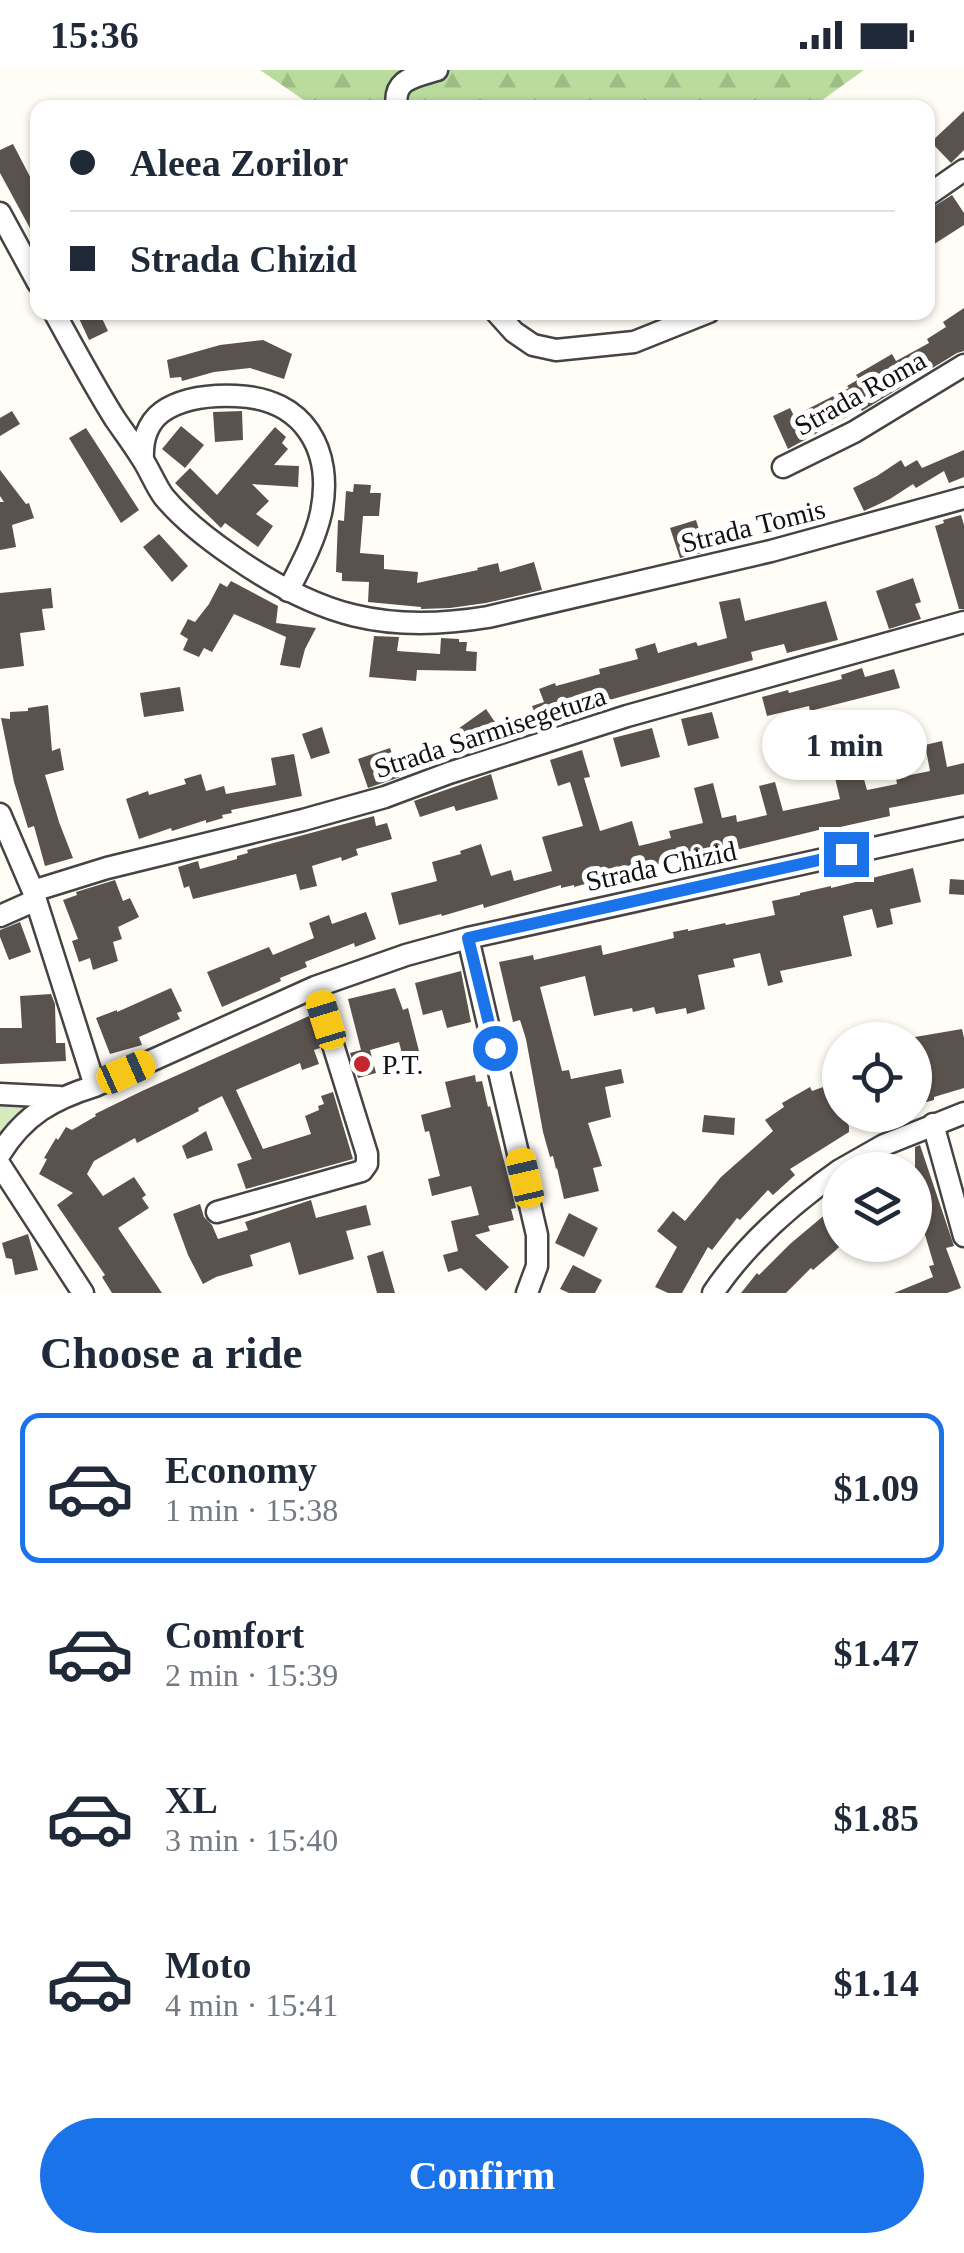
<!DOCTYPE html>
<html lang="en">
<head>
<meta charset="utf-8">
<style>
	:root { --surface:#fff; --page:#f6f6f7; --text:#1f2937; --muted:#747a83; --line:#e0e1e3; --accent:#1a73e8 }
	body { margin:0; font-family:"Times New Roman",serif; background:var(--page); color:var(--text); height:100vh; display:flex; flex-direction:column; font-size:38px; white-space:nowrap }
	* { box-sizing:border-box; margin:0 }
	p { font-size:32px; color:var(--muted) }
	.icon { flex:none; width:55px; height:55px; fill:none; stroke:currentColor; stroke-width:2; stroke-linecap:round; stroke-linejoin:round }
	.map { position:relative; height:1223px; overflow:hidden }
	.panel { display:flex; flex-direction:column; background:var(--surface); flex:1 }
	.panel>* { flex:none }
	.top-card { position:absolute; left:30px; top:30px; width:905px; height:220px; border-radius:20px; box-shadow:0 2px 8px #0004; display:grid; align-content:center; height:220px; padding:0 40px; background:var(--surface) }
	.tools { position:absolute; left:822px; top:952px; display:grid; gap:20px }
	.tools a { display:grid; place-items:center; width:110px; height:110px; border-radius:50%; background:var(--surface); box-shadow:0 2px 8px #0004; font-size:50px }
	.end { position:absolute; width:45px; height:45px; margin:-22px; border:12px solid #1a73e8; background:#fff; box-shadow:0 0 0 5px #fff }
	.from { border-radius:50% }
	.bubble { position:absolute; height:70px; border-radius:35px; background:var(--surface); box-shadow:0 2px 8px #0004; font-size:32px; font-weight:700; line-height:70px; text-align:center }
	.car { position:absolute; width:30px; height:60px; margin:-30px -15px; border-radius:12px; box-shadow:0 0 8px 2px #0007; background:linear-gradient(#f5c518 24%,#345 0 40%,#f5c518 0 76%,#345 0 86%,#f5c518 0) }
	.top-card b { display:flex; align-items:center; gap:35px; height:95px; font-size:38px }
	.top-card b+b { border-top:2px solid var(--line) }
	.top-card i { width:25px; height:25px; background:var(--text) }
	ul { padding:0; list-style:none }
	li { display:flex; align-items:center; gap:30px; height:150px; margin:0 20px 15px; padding:0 20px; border:5px solid transparent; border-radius:20px }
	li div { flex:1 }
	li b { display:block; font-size:38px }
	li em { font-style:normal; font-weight:700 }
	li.on { border-color:var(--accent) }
	li>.icon { width:90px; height:90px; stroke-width:1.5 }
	h2 { padding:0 40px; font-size:45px; line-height:120px }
	.cta { display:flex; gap:20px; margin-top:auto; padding:20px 40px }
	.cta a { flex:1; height:115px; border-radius:60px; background:var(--accent); color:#fff; font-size:40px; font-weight:700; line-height:115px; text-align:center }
	.status { display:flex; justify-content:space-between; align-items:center; height:70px; padding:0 50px; background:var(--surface); direction:ltr }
	.status svg { height:28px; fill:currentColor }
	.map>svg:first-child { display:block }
	.grass { fill:url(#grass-tufts) }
	.forest { fill:url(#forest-firs) }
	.building { fill:#5a524d }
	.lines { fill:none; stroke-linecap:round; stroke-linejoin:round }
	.minor-casing { stroke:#444; stroke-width:25 }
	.minor { stroke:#fff; stroke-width:20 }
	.route { stroke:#1a73e8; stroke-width:12 }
	.poi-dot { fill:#c4262e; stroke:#fff; stroke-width:4 }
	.labels { text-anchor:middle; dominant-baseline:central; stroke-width:10; stroke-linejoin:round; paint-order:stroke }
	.street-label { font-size:28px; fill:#111; stroke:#fff }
	.poi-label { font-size:28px; fill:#111; stroke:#fff; text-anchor:start }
</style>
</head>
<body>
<div class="status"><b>15:36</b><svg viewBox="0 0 49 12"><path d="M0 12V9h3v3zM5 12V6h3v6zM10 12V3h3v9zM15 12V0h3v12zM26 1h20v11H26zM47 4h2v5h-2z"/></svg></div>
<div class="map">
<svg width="964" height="1223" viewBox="0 0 964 1223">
	<defs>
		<pattern id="grass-tufts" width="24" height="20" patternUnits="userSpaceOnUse" patternTransform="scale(2.5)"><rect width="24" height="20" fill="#d5ebbd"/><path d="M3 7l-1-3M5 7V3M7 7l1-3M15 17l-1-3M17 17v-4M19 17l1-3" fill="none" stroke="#b6c8a1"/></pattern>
		<pattern id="forest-firs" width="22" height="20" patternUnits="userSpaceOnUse" patternTransform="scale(2.5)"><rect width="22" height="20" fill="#b9dc9c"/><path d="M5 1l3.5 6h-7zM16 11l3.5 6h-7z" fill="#9ebc85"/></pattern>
	</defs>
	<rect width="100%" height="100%" fill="#fffdf5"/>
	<path class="grass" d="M0 1032 33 1034 30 1039 0 1065Z"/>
	<path class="forest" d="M260 0H864L811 38 314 37Z"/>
	<path class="building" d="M964 41V80L951 93 931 72Z
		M13 74 38 122V173L0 103V80Z
		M952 125 964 143V155L928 178V140Z
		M964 238V281L957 283 862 341 861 339 788 379 773 346 790 338 794 346 849 318 847 316 859 309 856 305 892 284 896 291 929 273 927 269 946 257 943 252Z
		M76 242H99L108 261 89 270Z
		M263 270 292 284 284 309 250 298 214 302 182 311 181 307 170 308 167 290 220 275Z
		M12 341 20 354 0 366V348Z
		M242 341 243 370 215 372 213 342Z
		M181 356 204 375 185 398 162 379Z
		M275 357 286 367 282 373 288 379 274 395 299 396 298 417 252 414 269 431 256 444 273 456 258 477 225 453 221 458 175 413 190 398 217 425Z
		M86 358 139 440 121 453 69 368Z
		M964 380V407L949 413 944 401 916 418 913 414 890 429 864 441 853 418 877 406 901 390 905 397 917 390 922 398Z
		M0 400 26 434 29 433 34 448 12 455 16 477 0 480V432H4L0 426Z
		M354 414 371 415 370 423H381L379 446H363L360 483 384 485V499L418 502 417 513 478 500 477 498 498 493 500 502 534 492 542 520 486 533 450 538 421 539V537L368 532 369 512 342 511V503L336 502 338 450 344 451 346 421 353 422Z
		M961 445 964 455V539H959L935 456 944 453 943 450Z
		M696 450 701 466 705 465 710 481 680 488 670 458Z
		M159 464 188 496 172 512 143 477Z
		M913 508 921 532 915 534 921 549 889 559 876 521Z
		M231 511 278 536 276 553 316 558 305 579 300 598 280 595 286 567 234 544 212 582 204 578 199 587 183 580 188 569 180 564 188 549 195 552 209 534 220 513 227 517Z
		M51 518 53 538 42 539 45 560 20 563 24 596 0 599V523Z
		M740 528 745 551 826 531 838 570 787 583 784 574 751 582 753 590 566 642 568 648 541 658 532 636 544 632 539 619 555 613 556 616 600 604 599 599 638 589 635 579 655 573 658 583 696 572 698 576 727 568 719 532Z
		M374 566 399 567 397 581 440 584 441 568 459 569V572H467L466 581 477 582 476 601 417 600 416 611 369 607Z
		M862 598 865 607 894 599 900 618 810 641 809 636 767 646 762 627 788 620 789 623 842 609 841 605Z
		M180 617 184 641 144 647 140 623Z
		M48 635 52 681 60 678 64 700 45 705 59 752 73 788 45 796 34 756 28 758 14 712 1 648 10 649V642L28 641V638Z
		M486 639 497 655 480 667 483 672 470 682 462 685 448 666Z
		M712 642 719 668 688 676 681 649Z
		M322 657 330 683 311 689 302 664Z
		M652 658 660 687 621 697 613 668Z
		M942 671 947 697 964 693V724L889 738 890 746 831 759V757L690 791H686L685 787 574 817V815L561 818V815L484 838 483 834 442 846 441 844 399 855 391 823 437 811 432 792 461 784 460 781 481 774 491 806 511 800 514 811 552 801 542 767 583 756 570 712 558 716 550 690 582 680 590 707 584 708 600 761 632 751 639 776 671 768 669 761 703 753 694 718 713 713 722 748 736 745 737 752 767 745 759 716 775 712 783 741 840 729 832 695 848 691 850 698 860 695 867 720 897 714 896 708 930 701 925 675Z
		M390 678 400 707 368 718 358 689Z
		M294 684 302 726 231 740 232 743 222 745 223 748 206 753V750L172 761 171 758 139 769 126 729 148 721 149 725 186 714 184 709 201 704 206 721 224 716 226 724 276 715 271 688Z
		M491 704 498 729 456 741 454 736 420 747 414 731Z
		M374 746 376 756 387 753 392 769 356 779 358 785 342 791 341 787 312 796 317 816 300 820 296 804 193 829 189 816 184 818 178 797 198 791 200 799 237 789V786L248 783 247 780Z
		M913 798 921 832 890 839 893 854 877 858 872 839 843 846 852 886 780 901 783 912 768 916 760 883 733 889 735 897 698 905 705 939 687 944 686 938 656 944 654 937 633 942 632 938 594 946 585 906 540 917 562 1001 569 1000 571 1009 621 999 624 1013 605 1017 611 1047 588 1053 602 1096 593 1098 599 1121 564 1129 557 1098 556 1099 553 1086 550 1087 543 1062 526 969 520 950 513 952 499 892 533 885 534 890 601 875 603 885 674 868 673 862 688 859V861L725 853 726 855 775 845 772 831 800 825V823L831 816V818Z
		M950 809 964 810V825L949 824Z
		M115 810 123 831 130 828 139 847 118 857 122 869 113 872 118 891 93 900 90 888 79 892 72 871 78 869 63 830 77 825 76 822Z
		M366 842 376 869 355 877 354 873 305 892 307 897 280 908 281 911 222 937 207 902 269 877 273 885 314 868 309 853 329 845 332 854Z
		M20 852 31 882 9 890 0 867V860Z
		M461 901 471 952 447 958 442 940 423 945 415 913Z
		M171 918 182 941 177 943 180 949 139 967 142 975 110 984 96 948 117 940V942Z
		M395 918 403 940 408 938 421 989 404 992 399 972 370 980 376 1003 358 1008 350 983 361 980 348 929Z
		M51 924 55 934 56 973H65L66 991 0 994V958H22L20 926Z
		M309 946 320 978 314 980 319 994 302 1000 300 993 236 1020 263 1079 311 1064 305 1046 319 1040 318 1036 324 1034 321 1026 333 1022 353 1089 246 1119 237 1094 252 1089 222 1026 198 1038 199 1041 137 1073 135 1068 94 1091 87 1104 103 1126 134 1107 146 1125 142 1128 149 1138 118 1158 162 1223H112L102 1207 105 1205 57 1135 73 1123 39 1104 47 1089 44 1088 56 1068 58 1070 66 1057 72 1060 96 1046 95 1044 142 1021Z
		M962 959 964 968V1018L934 1027V1030L915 1035V1011L923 1009 915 977V967Z
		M475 1005 476 1012 482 1011 488 1037 490 1036 516 1138 511 1139 514 1150 488 1156 490 1161 475 1165 509 1197 486 1221 461 1198 448 1202 443 1185 458 1181 451 1151 479 1145 471 1116 432 1126 428 1109 440 1106 429 1061 425 1062 421 1045 451 1037 445 1012Z
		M826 1016 840 1041V1045H842L849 1056V1062L790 1099 795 1105 773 1125 768 1120 740 1150 737 1148 712 1180 708 1177 682 1223H668L655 1217 677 1177 657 1161 673 1141 685 1151 721 1107 773 1061 765 1050 784 1037 782 1033 810 1017 812 1021Z
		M704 1045 735 1048 734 1065 702 1062Z
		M206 1061 213 1080 187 1089 182 1076Z
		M920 1075 954 1176 946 1178 961 1218 947 1223H894L933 1207 929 1196 934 1195 923 1158 915 1161V1077Z
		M311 1130 316 1148 366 1135 371 1155 346 1161 354 1189 299 1205 290 1172 250 1185 253 1196 216 1207 203 1214 188 1185 173 1144 200 1134 204 1147 212 1155 218 1169 248 1160 245 1152Z
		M840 1132V1176L835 1181 813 1200 811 1198 786 1223H741L757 1203 759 1205 790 1174Z
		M569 1143 598 1158 584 1187 555 1173Z
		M28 1164 38 1200 15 1205 12 1189 6 1188 2 1173Z
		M383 1181 395 1223H377L367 1186Z
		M573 1195 602 1210 595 1223H569L560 1219Z"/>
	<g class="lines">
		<g class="minor-casing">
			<path id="minor" d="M397 38C392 9 414 7 437 0
				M928 125 964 100
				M0 143 38 213
				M54 242C74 278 93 314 115 349 124 362 133 374 141 387 150 400 155 415 164 427 184 451 209 470 234 487 319 546 385 564 488 547L771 481 964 428
				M496 242 514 262 533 275 556 280 634 272 709 242
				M143 390C142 372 147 353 162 342 182 328 212 325 236 326 304 328 334 380 321 443 315 470 301 496 288 521
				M783 397 854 362 964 295
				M0 744 33 821 95 1016
				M33 821 107 798 303 750 385 727 449 703 627 646 964 552
				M0 846 36 830
				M468 868 537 1165V1196L527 1223
				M0 1024 60 1027
				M933 1054 964 1166
				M0 1084C24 1045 53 1029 95 1016L315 917 406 885 468 868 964 758
				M0 1095 83 1223
				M840 1100 884 1075 964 1043
				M217 1142 362 1101 367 1094V1084L315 917
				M713 1223C745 1175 793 1133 840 1100"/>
		</g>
		<use href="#minor" class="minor"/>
	</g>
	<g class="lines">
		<path class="route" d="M495 978 468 868 846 784"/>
	</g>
	<circle class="poi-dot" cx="362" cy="994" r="10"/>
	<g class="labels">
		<g class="street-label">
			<text transform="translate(860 323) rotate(-29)">Strada Roma</text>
			<text transform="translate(753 456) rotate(-14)">Strada Tomis</text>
			<text transform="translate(490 662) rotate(-18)">Strada Sarmisegetuza</text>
			<text transform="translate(661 796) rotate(-12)">Strada Chizid</text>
		</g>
		<g class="poi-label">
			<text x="382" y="994">P.T.</text>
		</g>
	</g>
</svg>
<div class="tools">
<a><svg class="icon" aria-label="locate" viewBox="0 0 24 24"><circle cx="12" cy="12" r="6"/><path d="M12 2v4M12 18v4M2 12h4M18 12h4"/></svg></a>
<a><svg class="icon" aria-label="layers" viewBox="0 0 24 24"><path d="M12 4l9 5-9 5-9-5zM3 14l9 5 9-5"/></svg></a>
</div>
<i class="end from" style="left:495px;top:978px"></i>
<i class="end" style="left:846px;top:784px"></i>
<div class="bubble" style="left:762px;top:640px;width:165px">1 min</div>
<i class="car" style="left:326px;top:950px;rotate:343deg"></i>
<i class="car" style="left:126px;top:1002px;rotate:66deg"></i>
<i class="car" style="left:525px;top:1108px;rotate:347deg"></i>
<div class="top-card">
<b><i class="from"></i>Aleea Zorilor</b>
<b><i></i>Strada Chizid</b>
</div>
</div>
<section class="panel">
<h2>Choose a ride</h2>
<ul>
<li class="on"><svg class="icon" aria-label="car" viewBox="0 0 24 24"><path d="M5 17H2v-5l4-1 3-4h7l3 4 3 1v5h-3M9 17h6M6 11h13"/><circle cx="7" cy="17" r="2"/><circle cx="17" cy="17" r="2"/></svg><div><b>Economy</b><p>1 min · 15:38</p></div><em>$1.09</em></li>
<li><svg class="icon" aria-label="car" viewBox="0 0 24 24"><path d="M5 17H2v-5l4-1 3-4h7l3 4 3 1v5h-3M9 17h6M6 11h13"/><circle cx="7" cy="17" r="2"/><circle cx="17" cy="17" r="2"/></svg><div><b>Comfort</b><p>2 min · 15:39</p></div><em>$1.47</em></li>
<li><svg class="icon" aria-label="car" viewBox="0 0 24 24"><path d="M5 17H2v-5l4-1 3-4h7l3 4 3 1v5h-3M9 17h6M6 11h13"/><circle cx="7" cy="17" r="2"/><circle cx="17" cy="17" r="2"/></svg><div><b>XL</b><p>3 min · 15:40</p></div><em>$1.85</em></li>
<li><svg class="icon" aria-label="car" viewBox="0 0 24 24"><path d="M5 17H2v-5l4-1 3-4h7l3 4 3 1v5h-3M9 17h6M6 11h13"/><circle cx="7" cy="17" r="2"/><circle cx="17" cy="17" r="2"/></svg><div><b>Moto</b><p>4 min · 15:41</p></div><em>$1.14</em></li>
</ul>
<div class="cta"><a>Confirm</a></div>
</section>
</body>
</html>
